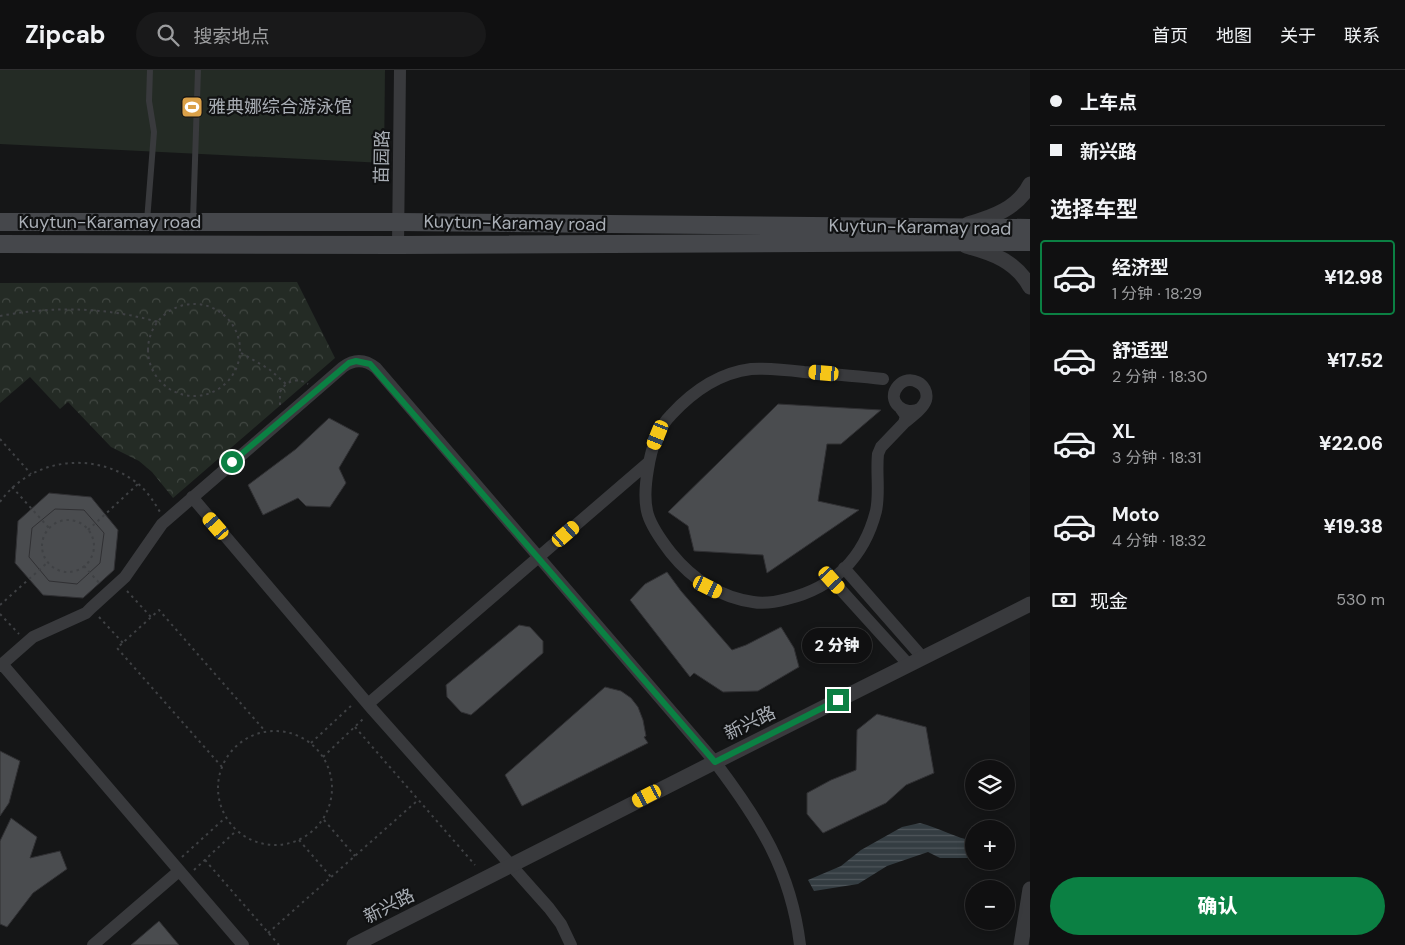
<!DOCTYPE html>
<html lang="zh">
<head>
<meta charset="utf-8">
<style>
	:root { --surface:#101011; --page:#19191a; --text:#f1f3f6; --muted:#9c9d9f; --line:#303031; --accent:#0b8043 }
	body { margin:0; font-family:"DM Sans","Noto Sans SC",sans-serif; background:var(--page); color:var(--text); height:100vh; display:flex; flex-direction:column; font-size:19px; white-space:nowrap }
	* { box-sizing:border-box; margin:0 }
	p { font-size:16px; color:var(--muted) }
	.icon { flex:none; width:28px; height:28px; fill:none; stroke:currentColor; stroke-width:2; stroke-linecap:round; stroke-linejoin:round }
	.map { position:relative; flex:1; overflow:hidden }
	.drawer { display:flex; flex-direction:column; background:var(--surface); width:375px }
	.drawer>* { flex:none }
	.top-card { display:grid; align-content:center; height:110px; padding:0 20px; background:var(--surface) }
	.controls { position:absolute; left:965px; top:690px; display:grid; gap:10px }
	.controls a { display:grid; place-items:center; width:50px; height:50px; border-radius:50%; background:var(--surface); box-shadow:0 2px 8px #0003,0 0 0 1px var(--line); font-size:25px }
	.end { position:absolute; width:22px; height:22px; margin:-11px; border:6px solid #0b8043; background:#fff; box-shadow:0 0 0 2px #fff }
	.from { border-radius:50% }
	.bubble { position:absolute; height:35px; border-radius:18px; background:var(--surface); box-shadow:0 2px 8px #0003,0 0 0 1px var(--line); font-size:16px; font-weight:800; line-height:35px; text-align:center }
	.car { position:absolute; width:15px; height:30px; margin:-15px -8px; border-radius:6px; box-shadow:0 0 4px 1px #0007; background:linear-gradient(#f5c518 24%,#345 0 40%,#f5c518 0 76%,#345 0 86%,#f5c518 0) }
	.top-card b { display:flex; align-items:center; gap:18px; height:48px; font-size:19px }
	.top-card b+b { border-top:1px solid var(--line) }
	.top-card i { width:12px; height:12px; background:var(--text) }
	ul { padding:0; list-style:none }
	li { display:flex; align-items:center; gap:15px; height:75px; margin:0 10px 8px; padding:0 10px; border:2px solid transparent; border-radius:5px }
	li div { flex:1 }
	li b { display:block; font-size:19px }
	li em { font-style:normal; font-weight:800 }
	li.selected { border-color:var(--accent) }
	li>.icon { width:45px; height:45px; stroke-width:1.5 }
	h2 { padding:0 20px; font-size:22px; line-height:60px }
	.pay { display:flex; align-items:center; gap:12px; height:55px; padding:0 20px; font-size:19px }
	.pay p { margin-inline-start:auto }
	.button { display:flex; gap:10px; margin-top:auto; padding:10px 20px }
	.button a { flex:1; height:58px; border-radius:30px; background:var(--accent); color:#fff; font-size:20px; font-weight:800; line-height:58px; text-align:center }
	header { display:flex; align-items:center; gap:30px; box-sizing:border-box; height:70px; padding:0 25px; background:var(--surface); border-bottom:1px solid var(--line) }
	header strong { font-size:24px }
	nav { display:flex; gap:28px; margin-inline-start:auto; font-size:18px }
	.search { width:350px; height:45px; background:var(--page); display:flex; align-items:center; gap:12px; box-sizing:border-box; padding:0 18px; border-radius:28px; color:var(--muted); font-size:19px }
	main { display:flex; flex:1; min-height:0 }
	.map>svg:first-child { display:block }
	.grass { fill:#242b25 }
	.park { fill:url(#park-crowns) }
	.water { fill:url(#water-rules) }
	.building { fill:#4a4c4f; stroke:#303033 }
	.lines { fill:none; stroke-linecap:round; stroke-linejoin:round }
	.path { stroke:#3f4144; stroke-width:2; stroke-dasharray:2.5 4; stroke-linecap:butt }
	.service { stroke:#393a3d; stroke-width:6 }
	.minor { stroke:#393a3d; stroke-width:12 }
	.tertiary { stroke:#393a3d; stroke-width:15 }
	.secondary { stroke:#45474b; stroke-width:18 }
	.route { stroke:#0b8043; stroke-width:6 }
	.labels { text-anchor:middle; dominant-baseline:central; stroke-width:4.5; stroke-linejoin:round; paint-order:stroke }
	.poi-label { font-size:18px; fill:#a9aeb5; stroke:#101112; text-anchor:start }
	.street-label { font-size:18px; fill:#a9aeb5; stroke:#101112 }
</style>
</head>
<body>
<header>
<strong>Zipcab</strong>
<div class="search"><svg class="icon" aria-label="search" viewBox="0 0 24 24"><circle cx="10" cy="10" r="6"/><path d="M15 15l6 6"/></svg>搜索地点</div>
<nav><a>首页</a><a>地图</a><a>关于</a><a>联系</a></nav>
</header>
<main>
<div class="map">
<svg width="1030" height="875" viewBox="0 0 1030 875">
	<defs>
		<pattern id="park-crowns" width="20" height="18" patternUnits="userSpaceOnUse" patternTransform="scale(1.25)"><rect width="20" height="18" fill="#242b25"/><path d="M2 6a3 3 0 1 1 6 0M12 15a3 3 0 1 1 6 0" fill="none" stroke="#414742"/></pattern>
		<pattern id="water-rules" width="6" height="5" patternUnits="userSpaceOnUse" patternTransform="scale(1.25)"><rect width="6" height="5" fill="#343d42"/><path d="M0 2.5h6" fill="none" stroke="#4f565b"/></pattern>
	</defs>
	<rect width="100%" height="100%" fill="#151617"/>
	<path class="grass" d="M0 0H385L384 93 0 74Z"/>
	<path class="park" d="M297 212 335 288 173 428 152 402 139 391 111 377 68 332 60 339 30 307 0 333V213Z"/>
	<path class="water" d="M920 753C939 758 956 768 974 771V789L968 788H940L928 782 887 796 858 814 814 821 808 810 841 796 861 780 902 757Z"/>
	<path class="building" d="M778 334 881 340 841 374H827L818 431 859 440 767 503 763 485 694 481 688 456 668 442Z
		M329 348 359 364 339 398 346 413 330 437 306 436 298 428 263 445 248 415 296 379Z
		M49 423 91 427 118 460 114 500 83 528 43 525 15 493 18 451Z
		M55 439 84 440 104 463 100 493 77 514 49 511 29 487 32 458Z
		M667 502 681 521 732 580 746 575 781 557 794 578 799 597 758 621 723 622 694 603 690 607 630 530 645 514Z
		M519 555 530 557 543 571V583L471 645 461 642 447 627 446 615Z
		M605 617 621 621 631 628 638 637 643 650 646 666 644 667 648 673 522 736 505 705Z
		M877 644 926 657 934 703 906 715 886 733 823 763 807 744V723L831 710 856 700 857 660Z
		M0 681 20 691 9 733 0 746Z
		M11 748 37 767 30 788 60 781 67 799 33 823 7 857 0 854V771Z
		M159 851 179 875H131Z"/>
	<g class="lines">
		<path class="path" d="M148 280a46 46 0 1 1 92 0a46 46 0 1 1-92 0Z
			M0 246C53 236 106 237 158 252
			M241 283 269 299 286 314
			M280 335V322C286 311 296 307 308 314
			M0 369 31 404
			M12 417 49 458
			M0 432C30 389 91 381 133 410 145 418 153 430 160 442
			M42 476a26 26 0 1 1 52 0a26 26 0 1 1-52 0Z
			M88 460 138 414
			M84 496 101 515
			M127 521 151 547
			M0 535 47 493
			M0 544 19 564
			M99 547 123 573
			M355 657 475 795
			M218 718a57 57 0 1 1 114 0a57 57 0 1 1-114 0Z
			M311 673 353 634
			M323 687 364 648
			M222 697 117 578 159 540 265 661
			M324 750 355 786
			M299 770 331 807
			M182 787 225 748
			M205 790 279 875
			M194 800 236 761
			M268 863 418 730"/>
		<path class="service" d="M147 151 154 62 149 31 150 0
			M193 151 198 0"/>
		<path class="minor" d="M398 175 400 0
			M883 309C857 306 831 304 804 302 787 300 768 298 751 299 719 303 693 321 671 345 657 359 651 380 648 399 641 439 647 452 671 483 692 509 719 527 753 532 764 534 776 532 787 529 833 518 864 488 876 441 880 423 876 403 878 384L881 377 904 353
			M901 339 906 346 904 353C911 347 923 339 926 330 930 314 909 303 898 316 885 331 905 348 921 338
			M192 427 373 640 549 838 561 854 571 875
			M844 498 923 588
			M832 510 909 595
			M2 594 243 875
			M0 596 33 567 86 543 91 538 125 507 162 454 343 297C354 289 365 289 376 298L715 692C759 750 791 800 800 875
			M368 634 649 392
			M93 875 179 801"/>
		<path class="tertiary" d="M968 154C993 147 1018 138 1030 114
			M966 176C992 183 1016 191 1030 217
			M354 875 715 692 1030 534
			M1021 875 1030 819"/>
		<path class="secondary" d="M0 152H398L1030 158
			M0 174 398 175 1030 172"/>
	</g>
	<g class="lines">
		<path class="route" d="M232 392 349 293 356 291 370 294 715 692 838 630"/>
	</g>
	<defs>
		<g id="stadium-square" transform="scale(1.125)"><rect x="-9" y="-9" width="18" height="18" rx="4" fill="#dba149" stroke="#101112"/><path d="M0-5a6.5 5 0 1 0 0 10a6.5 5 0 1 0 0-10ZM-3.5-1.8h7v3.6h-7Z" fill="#fff"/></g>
	</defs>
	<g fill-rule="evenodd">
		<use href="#stadium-square" x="192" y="37"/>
	</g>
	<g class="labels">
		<g class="poi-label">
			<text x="208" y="37">雅典娜综合游泳馆</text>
		</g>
		<g class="street-label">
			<text transform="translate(382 87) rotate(-89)">苗园路</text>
			<text x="110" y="152">Kuytun-Karamay road</text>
			<text transform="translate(515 153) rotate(1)">Kuytun-Karamay road</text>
			<text transform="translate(920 157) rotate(1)">Kuytun-Karamay road</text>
			<text transform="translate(750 653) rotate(-26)">新兴路</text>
			<text transform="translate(389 836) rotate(-27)">新兴路</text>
		</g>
	</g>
</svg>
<div class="controls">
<a><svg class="icon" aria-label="layers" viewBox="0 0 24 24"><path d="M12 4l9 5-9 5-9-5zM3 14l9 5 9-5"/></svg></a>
<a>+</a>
<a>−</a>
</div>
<i class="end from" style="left:232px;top:392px"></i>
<i class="end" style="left:838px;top:630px"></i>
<div class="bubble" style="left:802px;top:558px;width:70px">2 分钟</div>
<i class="car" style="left:824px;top:303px;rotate:275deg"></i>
<i class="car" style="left:658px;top:365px;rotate:202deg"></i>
<i class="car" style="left:216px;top:456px;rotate:319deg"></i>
<i class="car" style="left:566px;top:464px;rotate:49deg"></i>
<i class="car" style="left:832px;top:510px;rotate:138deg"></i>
<i class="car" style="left:708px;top:517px;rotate:116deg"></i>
<i class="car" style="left:647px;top:726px;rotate:243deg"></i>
</div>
<section class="drawer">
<div class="top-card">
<b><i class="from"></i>上车点</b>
<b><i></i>新兴路</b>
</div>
<h2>选择车型</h2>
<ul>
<li class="selected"><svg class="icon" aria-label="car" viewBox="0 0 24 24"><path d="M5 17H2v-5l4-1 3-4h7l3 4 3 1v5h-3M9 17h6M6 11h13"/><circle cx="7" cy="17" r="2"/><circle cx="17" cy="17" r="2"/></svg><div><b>经济型</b><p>1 分钟 · 18:29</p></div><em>¥12.98</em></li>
<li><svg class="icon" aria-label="car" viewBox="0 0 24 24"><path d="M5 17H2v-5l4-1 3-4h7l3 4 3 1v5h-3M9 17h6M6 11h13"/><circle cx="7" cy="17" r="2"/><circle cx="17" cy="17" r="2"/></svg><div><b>舒适型</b><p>2 分钟 · 18:30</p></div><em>¥17.52</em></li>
<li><svg class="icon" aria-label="car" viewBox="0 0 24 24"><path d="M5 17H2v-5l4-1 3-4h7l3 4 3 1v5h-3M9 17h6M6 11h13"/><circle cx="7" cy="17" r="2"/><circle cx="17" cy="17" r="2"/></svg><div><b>XL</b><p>3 分钟 · 18:31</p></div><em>¥22.06</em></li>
<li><svg class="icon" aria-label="car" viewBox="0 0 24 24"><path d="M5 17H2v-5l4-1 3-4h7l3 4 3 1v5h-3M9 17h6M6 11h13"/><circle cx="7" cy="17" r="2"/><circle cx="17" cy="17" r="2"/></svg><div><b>Moto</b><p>4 分钟 · 18:32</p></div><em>¥19.38</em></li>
</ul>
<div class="pay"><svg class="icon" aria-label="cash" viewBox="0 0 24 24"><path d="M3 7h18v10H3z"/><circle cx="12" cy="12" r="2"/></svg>现金<p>530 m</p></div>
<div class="button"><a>确认</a></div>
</section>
</main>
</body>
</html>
